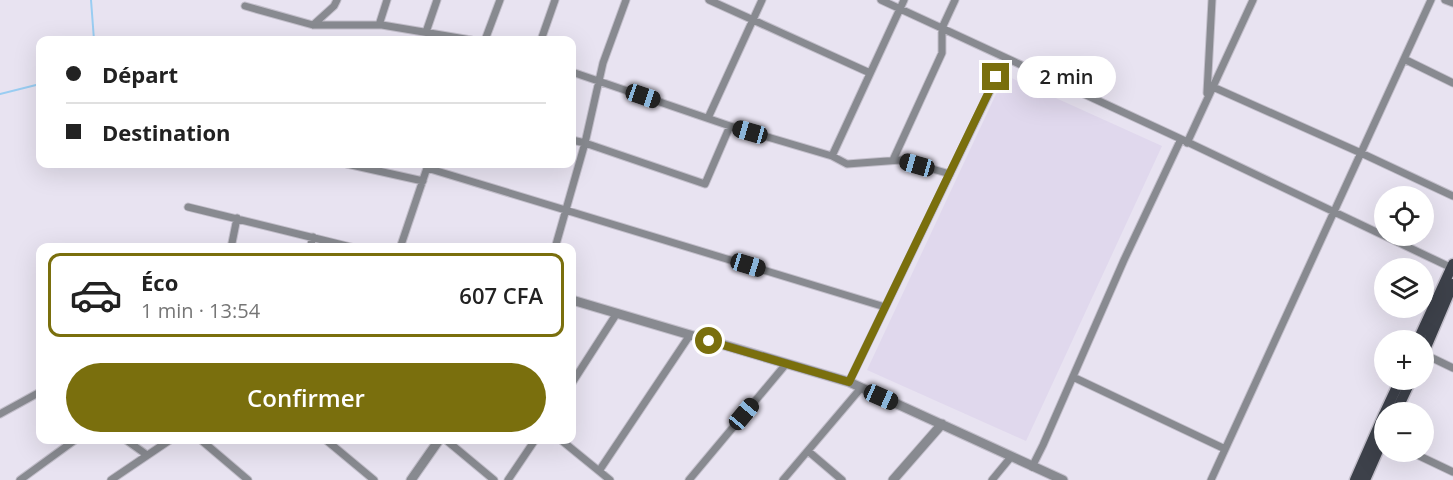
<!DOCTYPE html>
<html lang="fr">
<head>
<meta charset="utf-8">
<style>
	:root { --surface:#fff; --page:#f2f2f2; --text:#222; --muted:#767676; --line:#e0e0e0; --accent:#7a6f0d }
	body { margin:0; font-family:"Open Sans",sans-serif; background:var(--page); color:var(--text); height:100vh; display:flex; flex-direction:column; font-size:22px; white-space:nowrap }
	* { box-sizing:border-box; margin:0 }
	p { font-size:20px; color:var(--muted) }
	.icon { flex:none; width:33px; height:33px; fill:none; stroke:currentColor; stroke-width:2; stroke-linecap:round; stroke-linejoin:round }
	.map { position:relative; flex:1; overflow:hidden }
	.drawer { position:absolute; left:36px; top:243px; width:540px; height:201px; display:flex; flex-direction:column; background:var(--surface); border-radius:12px; box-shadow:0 6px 24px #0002 }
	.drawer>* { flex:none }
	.banner { position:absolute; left:36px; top:36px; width:540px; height:132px; border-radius:12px; box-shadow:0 6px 24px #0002; display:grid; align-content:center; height:132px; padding:0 30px; background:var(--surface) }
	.fabs { position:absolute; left:1374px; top:186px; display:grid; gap:12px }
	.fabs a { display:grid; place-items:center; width:60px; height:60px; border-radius:50%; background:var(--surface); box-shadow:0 6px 24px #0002; font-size:30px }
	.end { position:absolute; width:27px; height:27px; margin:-14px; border:8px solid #7a6f0d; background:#fff; box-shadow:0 0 0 3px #fff }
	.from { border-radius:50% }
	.bubble { position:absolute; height:42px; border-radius:21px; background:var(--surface); box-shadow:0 6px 24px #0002; font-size:20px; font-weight:600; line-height:42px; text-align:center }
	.car { position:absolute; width:18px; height:36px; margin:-18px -9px; border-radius:8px; box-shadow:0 0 4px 2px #0007; background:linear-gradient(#222 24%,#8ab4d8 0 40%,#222 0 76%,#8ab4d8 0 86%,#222 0) }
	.banner b { display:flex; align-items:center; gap:21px; height:57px; font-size:22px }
	.banner b+b { border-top:2px solid var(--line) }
	.banner i { width:15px; height:15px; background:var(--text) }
	ul { padding:10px 0 0; list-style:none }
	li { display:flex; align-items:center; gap:18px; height:84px; margin:0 12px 9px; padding:0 18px; border:3px solid transparent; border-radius:12px }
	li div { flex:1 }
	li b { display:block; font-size:22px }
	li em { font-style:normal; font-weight:600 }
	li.current { border-color:var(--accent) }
	li>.icon { width:54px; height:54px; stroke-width:1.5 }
	.primary-button { display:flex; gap:12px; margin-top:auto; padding:12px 30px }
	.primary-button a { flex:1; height:69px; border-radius:36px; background:var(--accent); color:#fff; font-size:24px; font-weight:600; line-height:69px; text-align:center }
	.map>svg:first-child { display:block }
	.built { fill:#e0d8ed }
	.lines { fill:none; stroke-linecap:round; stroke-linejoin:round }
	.stream { stroke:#99cdf2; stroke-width:2 }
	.minor-casing { stroke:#c3bfcb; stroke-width:9 }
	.tertiary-casing { stroke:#c3bfcb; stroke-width:11 }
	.primary-casing { stroke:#c3bfcb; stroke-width:13 }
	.minor { stroke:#888a90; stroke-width:7 }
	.tertiary { stroke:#888a90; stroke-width:9 }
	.primary { stroke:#3d414a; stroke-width:10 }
	.route { stroke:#7a6f0d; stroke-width:8 }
</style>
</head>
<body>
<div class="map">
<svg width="1453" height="480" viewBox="0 0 1453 480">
	<rect width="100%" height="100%" fill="#e8e3f1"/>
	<path class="built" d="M1005 75 1162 146 1026 441 867 370Z"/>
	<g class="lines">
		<path class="stream" d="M91 0 94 40
			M0 94 40 84"/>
		<g class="minor-casing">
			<path id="minor" d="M709 0 870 73
				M881 0 1181 139 1452 268
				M1445 0 1453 3
				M245 6 313 25H382L471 40
				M313 25 334 6 337 0
				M379 25 387 0
				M426 32 437 0
				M485 40 500 0
				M541 40 555 0
				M1404 59 1453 83
				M572 72 730 126 832 156 847 164 901 160 950 174
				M1213 87 1361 153 1453 196
				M1207 93 1212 0
				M708 118 762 0
				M572 140 585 143 705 184 730 126
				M1187 143 1253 0
				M832 156 904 0
				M893 160 942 53V28L955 0
				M347 164 423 181
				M427 168 885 307
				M188 207 355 248
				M231 248 237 218
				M310 248 313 237
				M400 248 428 165
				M555 248 585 143 603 63 626 0
				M1424 354 1453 368
				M1073 377 1225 449
				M849 382 1006 58
				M572 383 617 313
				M0 414 40 392
				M126 440 147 455
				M201 440 248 480
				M326 440 374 480
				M446 440 494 480
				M561 440 610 480
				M808 451 842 480
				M1411 452 1453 472
				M1032 467 1043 445 1124 260 1181 139
				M599 471 690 335
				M20 480 75 440
				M111 480 170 440
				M508 480 535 440
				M689 480 786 364
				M783 480 861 388
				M992 480 1011 457
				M1211 480 1431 0"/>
		</g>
		<g class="tertiary-casing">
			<path id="tertiary" d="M572 300 849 382 1063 480
				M411 480 439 440
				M893 480 942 424"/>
		</g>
		<g class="primary-casing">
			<path id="primary" d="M1418 340 1453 264
				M1424 352 1453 284
				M1385 412 1400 380
				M1396 412 1411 380
				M1355 480 1384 414
				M1365 480 1384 437"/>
		</g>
		<use href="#minor" class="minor"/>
		<use href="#tertiary" class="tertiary"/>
		<use href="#primary" class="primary"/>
	</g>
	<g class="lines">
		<path class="route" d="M709 341 849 382 996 77"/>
	</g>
</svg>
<div class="fabs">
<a><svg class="icon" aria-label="locate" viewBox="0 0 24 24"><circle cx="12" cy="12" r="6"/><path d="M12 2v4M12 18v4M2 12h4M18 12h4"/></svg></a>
<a><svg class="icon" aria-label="layers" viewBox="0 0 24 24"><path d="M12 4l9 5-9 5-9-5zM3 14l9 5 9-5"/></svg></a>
<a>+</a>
<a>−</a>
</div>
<i class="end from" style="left:709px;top:341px"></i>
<i class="end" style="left:996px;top:77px"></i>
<div class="bubble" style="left:1017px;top:56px;width:99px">2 min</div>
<i class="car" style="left:643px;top:96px;rotate:109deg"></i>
<i class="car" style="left:750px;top:132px;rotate:286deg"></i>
<i class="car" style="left:917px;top:165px;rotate:286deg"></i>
<i class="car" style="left:748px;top:265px;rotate:107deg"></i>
<i class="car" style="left:881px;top:397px;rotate:114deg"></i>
<i class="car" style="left:744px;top:414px;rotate:40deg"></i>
<div class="banner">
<b><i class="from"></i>Départ</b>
<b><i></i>Destination</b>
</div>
<section class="drawer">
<ul>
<li class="current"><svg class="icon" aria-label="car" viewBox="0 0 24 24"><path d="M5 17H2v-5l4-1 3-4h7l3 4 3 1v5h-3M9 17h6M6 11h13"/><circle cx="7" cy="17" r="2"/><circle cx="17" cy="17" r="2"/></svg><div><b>Éco</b><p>1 min · 13:54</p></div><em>607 CFA</em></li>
</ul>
<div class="primary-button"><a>Confirmer</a></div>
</section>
</div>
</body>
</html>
